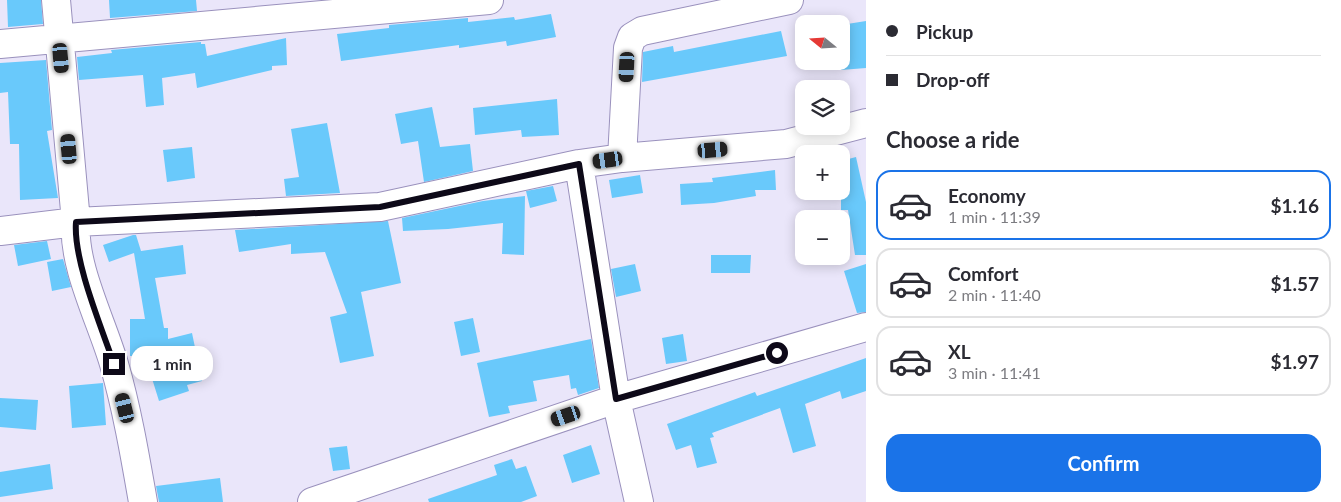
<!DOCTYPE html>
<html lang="en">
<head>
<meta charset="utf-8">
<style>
	:root { --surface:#fff; --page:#f2f2f3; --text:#2b2b33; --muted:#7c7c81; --line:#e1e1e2; --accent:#1a73e8 }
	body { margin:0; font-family:Lato,sans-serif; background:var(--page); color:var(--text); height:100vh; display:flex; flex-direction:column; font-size:19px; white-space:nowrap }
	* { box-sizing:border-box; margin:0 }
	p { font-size:16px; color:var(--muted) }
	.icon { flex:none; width:28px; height:28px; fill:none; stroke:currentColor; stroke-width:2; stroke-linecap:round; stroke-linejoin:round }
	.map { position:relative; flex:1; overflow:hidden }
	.side { display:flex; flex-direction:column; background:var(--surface); width:475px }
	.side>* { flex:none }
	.hud { display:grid; align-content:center; height:110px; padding:0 20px; background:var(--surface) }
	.needle { width:32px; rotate:288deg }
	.buttons { position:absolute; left:795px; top:15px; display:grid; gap:10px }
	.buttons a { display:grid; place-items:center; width:55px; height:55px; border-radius:10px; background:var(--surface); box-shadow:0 2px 12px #0003; font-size:25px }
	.end { position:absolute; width:22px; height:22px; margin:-11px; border:6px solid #0d0918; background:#fff; box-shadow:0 0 0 2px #fff }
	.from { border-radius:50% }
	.bubble { position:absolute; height:35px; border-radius:15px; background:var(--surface); box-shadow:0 2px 12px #0003; font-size:16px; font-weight:700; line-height:35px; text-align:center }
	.car { position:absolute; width:15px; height:30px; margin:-15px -8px; border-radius:6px; box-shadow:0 0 4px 1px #0007; background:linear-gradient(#222 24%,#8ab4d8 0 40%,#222 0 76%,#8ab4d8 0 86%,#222 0) }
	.hud b { display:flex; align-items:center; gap:18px; height:48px; font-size:19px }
	.hud b+b { border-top:1px solid var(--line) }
	.hud i { width:12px; height:12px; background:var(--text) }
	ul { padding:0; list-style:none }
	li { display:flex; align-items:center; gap:15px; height:70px; margin:0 10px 8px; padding:0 10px; border:2px solid var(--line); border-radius:15px }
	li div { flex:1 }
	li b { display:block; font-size:19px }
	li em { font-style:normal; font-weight:700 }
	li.on { border-color:var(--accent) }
	li>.icon { width:45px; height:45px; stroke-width:1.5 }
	h2 { padding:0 20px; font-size:22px; line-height:60px }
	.action { display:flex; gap:10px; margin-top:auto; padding:10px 20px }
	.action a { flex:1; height:58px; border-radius:15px; background:var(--accent); color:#fff; font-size:20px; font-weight:700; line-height:58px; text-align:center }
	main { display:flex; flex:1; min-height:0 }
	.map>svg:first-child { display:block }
	.building { fill:#69c9fb }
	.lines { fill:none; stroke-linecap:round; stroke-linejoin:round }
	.minor-casing { stroke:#9a91bd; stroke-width:30 }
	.minor { stroke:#fff; stroke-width:28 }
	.route { stroke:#0d0918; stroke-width:6 }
</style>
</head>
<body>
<main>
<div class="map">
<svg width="866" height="502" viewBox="0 0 866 502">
	<rect width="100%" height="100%" fill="#eae6fa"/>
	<path class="building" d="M7 0H41L43 24 8 27Z
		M109 0H196L197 11 110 18Z
		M551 14 556 37 507 46 506 41 459 48V45L341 61 337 34 389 28V25L468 18V22L514 17 515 20Z
		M866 21V68L841 70V25Z
		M781 31 787 56 642 82 643 52 673 46 674 52Z
		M286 38 287 65 272 66V70L197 88 195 73 162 78 164 105 146 107 143 75 79 80 77 57 112 53 111 50 201 42V44H205L207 56Z
		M46 60 52 130 47 131 58 198 20 200 19 144H10L8 92 0 93V63Z
		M557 99 559 135 522 137 521 130 475 135 473 108Z
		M432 107 440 147 470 144 473 171 424 182 418 141 401 144 395 114Z
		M327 123 340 193 286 196 284 179 299 177 291 129Z
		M192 147 195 178 167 182 163 150Z
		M856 157 866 202V255H855L848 210H841V161Z
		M775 170 776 190H755L756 196 714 203 681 205 680 184 713 182 712 178Z
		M640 175 643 193 612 198 609 180Z
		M553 186 557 201 530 208 526 191Z
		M525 196 524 255 502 254 503 223 448 229 403 231 402 218 483 201Z
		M388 221 401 283 361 292 374 356 340 363 330 317 347 313 325 252 291 254V244L239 252 235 230Z
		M133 235H136L141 251 183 245 186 274 155 278 164 328H168V339L192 333 202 381 187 385 189 391 159 401 145 356H130V319H145L134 253 109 262 103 245Z
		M47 241 51 259 18 266 14 245Z
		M711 255H751L750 273H711Z
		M63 259 71 287 52 291 47 262Z
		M635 264 641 291 616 297 611 269Z
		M866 264V312L857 313 844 271Z
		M473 318 480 352 461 356 454 322Z
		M683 334 687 361 666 364 662 338Z
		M591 339 599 388 578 395 576 388 571 389 569 375 533 381 537 401 508 406 510 413 489 417 477 363Z
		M866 358V391L842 399 840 391 805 404 816 446 793 453 780 408 712 433 714 437 710 438 717 463 697 468 691 445 676 450 667 424 755 392 757 396Z
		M103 383 106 425 72 428 69 386Z
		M0 398 38 400 36 430 0 427Z
		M591 445 600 474 572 483 563 455Z
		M347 446 350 469 333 471 329 448Z
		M512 459 516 469 526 466 537 496 521 502H429L428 499 497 475 494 465Z
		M50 464 53 489 0 497V472Z
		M220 478 223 502H159L156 486Z"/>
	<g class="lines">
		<g class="minor-casing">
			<path id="minor" d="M56 0 76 222C72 265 102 322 114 364 127 409 135 456 143 502
				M0 44 489 0
				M622 158 628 48 632 37 642 31 789 0
				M579 164 616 399 639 502
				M0 231 76 222 380 207 579 164 622 158 786 144 866 123
				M312 502 616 399 866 327"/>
		</g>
		<use href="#minor" class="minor"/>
	</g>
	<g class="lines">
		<path class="route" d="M114 364C101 326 73 260 76 222L380 207 579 164 616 399 777 353"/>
	</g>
</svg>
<div class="buttons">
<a><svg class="needle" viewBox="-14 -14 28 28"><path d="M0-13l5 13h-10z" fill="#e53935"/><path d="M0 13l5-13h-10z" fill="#7c7c81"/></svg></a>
<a><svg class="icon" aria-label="layers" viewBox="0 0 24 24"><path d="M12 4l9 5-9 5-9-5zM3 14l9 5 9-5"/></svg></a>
<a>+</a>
<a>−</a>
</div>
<i class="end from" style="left:777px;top:353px"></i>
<i class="end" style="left:114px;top:364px"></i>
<div class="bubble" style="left:131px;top:346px;width:82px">1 min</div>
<i class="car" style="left:61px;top:58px;rotate:175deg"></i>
<i class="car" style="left:627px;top:67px;rotate:183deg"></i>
<i class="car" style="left:69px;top:149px;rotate:355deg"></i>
<i class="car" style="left:713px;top:150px;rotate:85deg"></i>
<i class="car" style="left:608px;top:160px;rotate:262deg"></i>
<i class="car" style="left:125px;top:408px;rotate:346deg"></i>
<i class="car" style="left:566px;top:416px;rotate:251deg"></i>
</div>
<section class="side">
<div class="hud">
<b><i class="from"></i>Pickup</b>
<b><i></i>Drop-off</b>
</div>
<h2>Choose a ride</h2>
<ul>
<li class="on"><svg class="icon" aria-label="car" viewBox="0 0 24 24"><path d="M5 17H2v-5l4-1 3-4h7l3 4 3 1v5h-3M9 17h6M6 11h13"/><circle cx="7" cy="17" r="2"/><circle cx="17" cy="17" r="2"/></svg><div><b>Economy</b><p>1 min · 11:39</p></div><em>$1.16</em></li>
<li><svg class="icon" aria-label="car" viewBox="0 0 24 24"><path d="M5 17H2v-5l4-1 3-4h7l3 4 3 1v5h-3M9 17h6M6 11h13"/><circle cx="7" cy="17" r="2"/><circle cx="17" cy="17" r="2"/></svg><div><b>Comfort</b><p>2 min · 11:40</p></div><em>$1.57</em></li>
<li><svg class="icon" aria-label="car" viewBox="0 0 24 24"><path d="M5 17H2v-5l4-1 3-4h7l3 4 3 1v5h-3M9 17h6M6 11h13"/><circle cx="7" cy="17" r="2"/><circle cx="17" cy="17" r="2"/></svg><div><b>XL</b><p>3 min · 11:41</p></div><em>$1.97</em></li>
</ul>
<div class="action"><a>Confirm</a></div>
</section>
</main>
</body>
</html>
